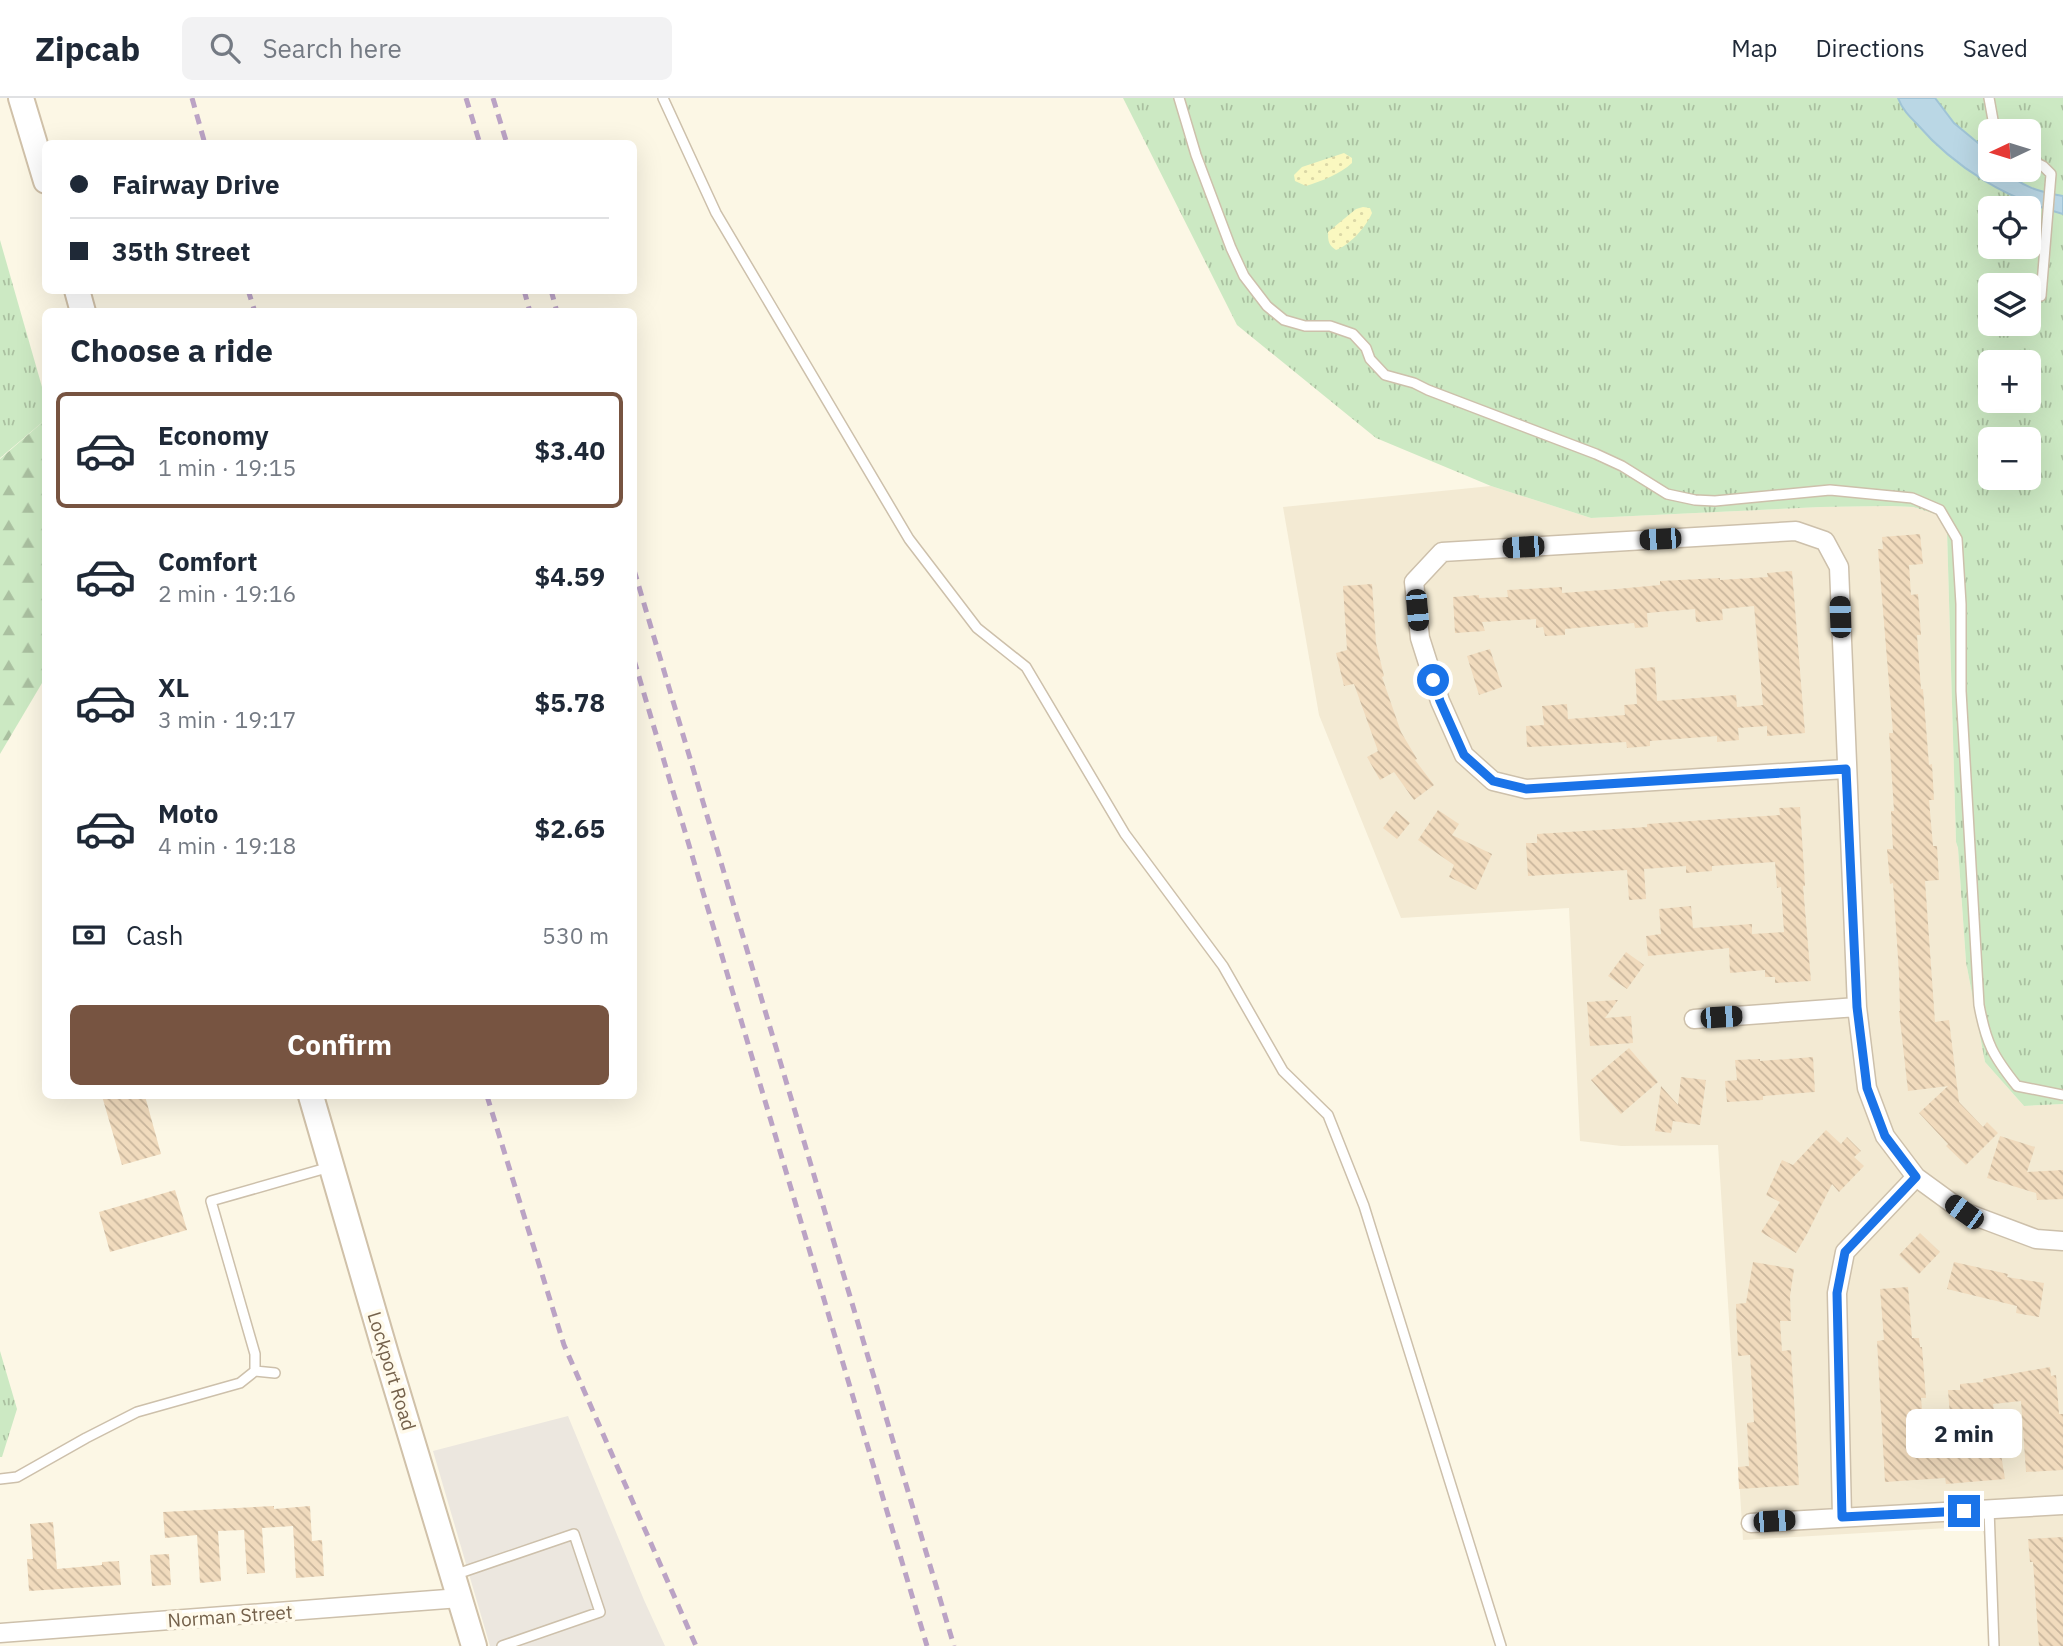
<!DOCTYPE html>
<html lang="en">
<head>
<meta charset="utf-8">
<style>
	:root { --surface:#fff; --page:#f2f2f3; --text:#1f2937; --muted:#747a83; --line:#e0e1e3; --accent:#775441 }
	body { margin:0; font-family:"IBM Plex Sans",sans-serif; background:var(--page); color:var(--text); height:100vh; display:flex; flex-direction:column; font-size:26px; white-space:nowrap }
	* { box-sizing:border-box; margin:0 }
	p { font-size:23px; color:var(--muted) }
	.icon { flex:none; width:38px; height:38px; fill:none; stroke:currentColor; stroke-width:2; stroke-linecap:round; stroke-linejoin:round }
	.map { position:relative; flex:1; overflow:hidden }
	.sheet { position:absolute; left:42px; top:210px; width:595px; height:791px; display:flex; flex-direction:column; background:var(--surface); border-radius:10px; box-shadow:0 7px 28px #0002 }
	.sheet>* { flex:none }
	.guide { position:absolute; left:42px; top:42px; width:595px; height:154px; border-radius:10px; box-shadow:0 7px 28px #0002; display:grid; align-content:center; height:154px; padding:0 28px; background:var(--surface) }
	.needle { width:46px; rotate:266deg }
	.tools { position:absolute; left:1978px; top:21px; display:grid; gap:14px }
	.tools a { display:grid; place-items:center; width:63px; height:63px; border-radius:10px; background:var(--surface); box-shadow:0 7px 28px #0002; font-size:35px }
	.end { position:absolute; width:32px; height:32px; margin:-16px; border:9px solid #1a73e8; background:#fff; box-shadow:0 0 0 4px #fff }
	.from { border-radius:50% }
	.bubble { position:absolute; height:49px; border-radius:10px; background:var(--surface); box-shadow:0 7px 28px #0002; font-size:23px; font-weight:700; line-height:49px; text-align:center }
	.car { position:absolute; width:21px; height:42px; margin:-21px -10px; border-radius:9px; box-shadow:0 0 5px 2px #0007; background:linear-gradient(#222 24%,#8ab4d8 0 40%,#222 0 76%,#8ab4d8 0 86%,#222 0) }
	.guide b { display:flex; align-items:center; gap:24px; height:66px; font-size:26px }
	.guide b+b { border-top:2px solid var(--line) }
	.guide i { width:18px; height:18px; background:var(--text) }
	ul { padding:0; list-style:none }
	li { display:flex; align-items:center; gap:21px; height:116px; margin:0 14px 10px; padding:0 14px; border:4px solid transparent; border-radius:10px }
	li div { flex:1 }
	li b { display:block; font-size:26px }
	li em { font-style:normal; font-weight:700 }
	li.active { border-color:var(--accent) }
	li>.icon { width:63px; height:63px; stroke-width:1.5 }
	h2 { padding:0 28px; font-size:32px; line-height:84px }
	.pay { display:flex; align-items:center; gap:18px; height:77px; padding:0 28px; font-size:26px }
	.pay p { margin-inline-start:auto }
	.cta { display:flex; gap:14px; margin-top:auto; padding:14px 28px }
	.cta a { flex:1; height:80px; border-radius:10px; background:var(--accent); color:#fff; font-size:28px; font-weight:700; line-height:80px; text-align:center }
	header { display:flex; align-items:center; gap:42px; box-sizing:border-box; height:98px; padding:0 35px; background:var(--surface); border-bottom:2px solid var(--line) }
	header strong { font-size:33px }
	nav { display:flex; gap:38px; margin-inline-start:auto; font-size:24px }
	.search { width:490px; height:63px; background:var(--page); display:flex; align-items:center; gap:18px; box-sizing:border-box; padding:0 24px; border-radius:10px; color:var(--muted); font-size:26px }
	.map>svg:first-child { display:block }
	.residential { fill:#f3ead3 }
	.industrial { fill:#ece7df }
	.grass { fill:url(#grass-tufts); fill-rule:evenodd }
	.forest { fill:url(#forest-firs) }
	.sand { fill:url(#sand-dots) }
	.water { fill:#bad7e5; stroke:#a0c4d6; stroke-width:2 }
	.building { fill:url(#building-back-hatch) }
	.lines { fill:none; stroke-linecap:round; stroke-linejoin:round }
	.lane-casing { stroke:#cdc0ab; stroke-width:12 }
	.street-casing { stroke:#cdc0ab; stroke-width:21 }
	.secondary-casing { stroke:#d0c1a9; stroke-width:28 }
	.lane { stroke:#fff; stroke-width:9 }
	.street { stroke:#fff; stroke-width:18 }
	.secondary { stroke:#fff; stroke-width:24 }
	.rail { stroke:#bba3c5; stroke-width:5; stroke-dasharray:10 7; stroke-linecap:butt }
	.route { stroke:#1a73e8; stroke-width:9 }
	.labels { text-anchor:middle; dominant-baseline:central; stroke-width:7; stroke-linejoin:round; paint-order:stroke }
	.street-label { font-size:19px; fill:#74614b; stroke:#fffaeb }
</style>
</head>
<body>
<header>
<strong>Zipcab</strong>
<div class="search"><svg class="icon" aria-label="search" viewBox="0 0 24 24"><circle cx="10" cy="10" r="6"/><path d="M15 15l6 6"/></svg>Search here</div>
<nav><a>Map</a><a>Directions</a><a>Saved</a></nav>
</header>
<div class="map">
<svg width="2063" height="1548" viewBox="0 0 2063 1548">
	<defs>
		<pattern id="grass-tufts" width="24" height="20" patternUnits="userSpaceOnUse" patternTransform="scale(1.75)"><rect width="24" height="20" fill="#cce9c3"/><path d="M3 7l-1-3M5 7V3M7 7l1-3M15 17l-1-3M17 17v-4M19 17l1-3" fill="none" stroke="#aac0a0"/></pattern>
		<pattern id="forest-firs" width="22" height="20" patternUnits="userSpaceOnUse" patternTransform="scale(1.75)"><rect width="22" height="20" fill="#cce9c3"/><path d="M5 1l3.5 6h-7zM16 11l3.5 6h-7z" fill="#aac0a0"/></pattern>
		<pattern id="sand-dots" width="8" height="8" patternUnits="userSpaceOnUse" patternTransform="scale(1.75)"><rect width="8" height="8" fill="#faf8c0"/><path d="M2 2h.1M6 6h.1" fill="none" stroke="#dad7a6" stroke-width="1.8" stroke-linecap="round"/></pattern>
		<pattern id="building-back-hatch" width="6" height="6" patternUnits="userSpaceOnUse" patternTransform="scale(1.75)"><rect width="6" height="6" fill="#f1dbbd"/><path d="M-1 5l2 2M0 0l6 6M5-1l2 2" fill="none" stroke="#c8b59c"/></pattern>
	</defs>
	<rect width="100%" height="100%" fill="#fcf7e5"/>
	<path class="residential" d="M1491 388 1591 420 1821 409 1890 408 1914 409 1938 417 1947 433 1956 744 1958 750 1966 864 1985 964 2024 1008 2063 1006V1548H1990L1984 1437 1982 1428 1743 1442 1718 1047 1621 1048 1580 1043 1569 810 1401 820 1319 617 1283 409Z"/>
	<path class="industrial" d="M568 1318 644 1502 665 1548H490L433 1353Z"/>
	<path class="grass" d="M1123 0H2063V1006L2024 1008 1985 964 1966 864 1958 750 1956 744 1947 433 1938 417 1914 409 1890 408 1821 409 1591 420 1491 388 1376 340 1237 227ZM1990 33H2028V72H1990ZM1990 110H2028V149H1990ZM1990 187H2028V226H1990ZM1990 264H2028V303H1990ZM1990 341H2028V380H1990Z
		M0 142 46 303 45 322 0 360Z
		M0 1253 17 1311 2 1359H0Z"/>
	<path class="forest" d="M45 322V580L0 656V361Z"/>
	<path class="sand" d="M1344 55 1352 60V65C1340 76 1322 83 1306 88L1295 83 1294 77 1302 69Z
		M1363 109 1370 110 1372 115C1366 129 1350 147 1336 152 1328 147 1328 142 1328 134L1356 111Z"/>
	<path class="water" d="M1898 0H1935L1954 25 1990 55V72H2005C2021 89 2040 94 2063 98V116C2007 101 1955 70 1917 26 1909 18 1902 11 1898 0Z"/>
	<path class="building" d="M1920 436 1923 466 1909 467 1911 497 1918 496 1921 537H1917L1921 591H1923L1929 667 1932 666 1934 702H1929L1933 748H1937L1939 782 1925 783 1935 924 1949 922 1959 1004 1983 1029 1987 1024 1998 1035 1966 1067 1946 1048 1948 1046 1919 1015 1948 988 1908 993 1899 913H1900L1899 875 1893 785 1890 786 1887 751H1893L1891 713H1894L1889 635H1893L1878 451H1883L1882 439Z
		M1792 473 1805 635 1767 638V628L1738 630 1739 642 1717 644V638L1650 643V648L1627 650 1626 644 1527 649 1526 628 1544 627 1542 608 1567 606 1568 621 1625 617 1624 607 1637 606 1635 571 1655 569 1657 603 1736 597 1737 609 1763 607 1754 508 1722 511 1723 522 1696 524 1695 511 1647 515 1648 529 1635 530 1634 525 1597 528 1565 531V537L1545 538 1543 529 1536 530V521L1482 524 1485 533 1455 535 1453 499 1479 497V500L1508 499 1507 492 1527 491 1562 489V495L1617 491 1660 487V483L1720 480V482L1768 479 1767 475Z
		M1372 486 1376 545 1384 578 1382 579 1401 634 1417 661 1415 662 1434 687 1414 702 1394 674 1380 682 1367 659 1378 653 1354 586 1344 588 1336 555 1347 552 1343 488Z
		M1490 551 1502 589 1479 597 1467 558Z
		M1800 709 1805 788H1803L1811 883 1775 885V879H1765V872L1730 875 1729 850 1648 858 1646 838 1661 836 1659 811 1691 808 1693 830 1752 826V836L1784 834 1781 789 1777 790 1775 764 1712 768V773L1686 775V768L1644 771 1646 801 1629 802 1627 772 1528 778 1526 745H1537V736L1647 729V726L1780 717 1779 710Z
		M1438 712 1459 726 1452 737 1492 756 1476 792 1449 779 1454 767 1418 742Z
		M1396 713 1410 725 1397 741 1383 730Z
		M1626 854 1644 867 1627 891 1608 878Z
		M1618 902 1605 920 1631 918 1633 945 1590 948 1587 904Z
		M1629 950 1658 984 1621 1016 1591 982Z
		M1813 959 1815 994 1763 998V1002L1727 1004 1725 983 1737 982 1735 962 1760 961V963Z
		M1681 979 1706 982 1700 1027 1673 1023 1671 1035 1655 1033 1661 988 1678 1007Z
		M102 998H145L161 1056 122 1067Z
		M1826 1032 1841 1046 1847 1039 1861 1053 1854 1059 1864 1068 1839 1094 1832 1086 1807 1136 1796 1155 1761 1134 1780 1104 1766 1097 1782 1062 1793 1067Z
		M2000 1038 2035 1049 2027 1074 2063 1072V1101L2037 1102 2036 1095 1987 1080Z
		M175 1092 187 1132 110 1154 99 1114Z
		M1920 1135 1940 1154 1919 1176 1899 1157Z
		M1753 1164 1794 1171 1790 1198 1791 1223H1780L1782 1253 1791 1252 1799 1387 1739 1391 1738 1369 1749 1368 1747 1325 1754 1324 1750 1257 1738 1258 1736 1206 1746 1205Z
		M1954 1164 2008 1176 2007 1179 2044 1185 2039 1219 2016 1215 2017 1208 1947 1191Z
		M1908 1189 1912 1240H1919L1920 1249H1922L1926 1300H1921L1924 1333 1951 1331 1948 1292H1960V1286L1983 1284V1281L2050 1269 2051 1278 2056 1277 2059 1316H2063V1372L2026 1374 2021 1303 1993 1306 2005 1381 1946 1386 1945 1380 1885 1384 1877 1243 1884 1242 1880 1191Z
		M274 1408V1411L310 1408 312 1443 322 1442 324 1478 296 1480 293 1428 262 1430 265 1475 247 1476 244 1432 218 1433 221 1483 200 1485 197 1437 165 1440 163 1414Z
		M53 1424 57 1471 102 1467V1464L119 1463 121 1487 29 1493 27 1461H33L30 1426Z
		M2063 1439V1548H2039L2033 1464H2030L2028 1441Z
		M169 1456 171 1487 152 1488 150 1457Z"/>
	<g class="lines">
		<g class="lane-casing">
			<path id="lane" d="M663 0 716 115 909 441 977 530 1026 569 1125 736 1223 868 1283 973 1328 1017 1364 1108 1501 1548
				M1179 0 1196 57 1231 150 1244 178 1267 208 1284 222 1305 228H1330L1353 236 1366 250 1370 261 1385 277 1414 285 1428 292 1596 356 1622 368 1667 396 1695 402 1715 403 1830 392 1912 400 1940 412 1957 441 1961 506V593L1979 907C1986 945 1993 958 2017 988L2063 997
				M1989 0 1993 22 1999 33
				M2028 61 2043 68 2051 76 2041 198
				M255 1273 275 1275
				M0 1381 17 1379 86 1340 137 1314 240 1285 255 1273V1256L211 1103 330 1069
				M1989 1411 1994 1548
				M454 1477 574 1436 600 1514 502 1548"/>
		</g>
		<g class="street-casing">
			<path id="street" d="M1846 671 1526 691 1493 683 1464 657 1440 603 1420 540 1414 484 1442 454 1796 433 1825 443 1839 469 1857 909 1867 990 1885 1038 1916 1079 1964 1114 2036 1141 2063 1143
				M1694 921 1857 909
				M1842 1419 1837 1195 1845 1154 1916 1079
				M1751 1425 2063 1407
				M0 1535 460 1500"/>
		</g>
		<g class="secondary-casing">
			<path id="secondary" d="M21 0 46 83
				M77 192 83 214
				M311 998 386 1256 474 1548"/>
		</g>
		<use href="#lane" class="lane"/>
		<use href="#street" class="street"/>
		<use href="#secondary" class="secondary"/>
		<path class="rail" d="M192 0 205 46
			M466 0 480 46
			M493 0 507 46
			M248 192 255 214
			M524 192 530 214
			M551 192 557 214
			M634 472 954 1548
			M634 562 927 1548
			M487 998 564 1247 696 1548"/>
	</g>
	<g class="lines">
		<path class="route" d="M1433 582 1440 603 1464 657 1493 683 1526 691 1846 671 1857 909 1867 990 1885 1038 1916 1079 1845 1154 1837 1195 1842 1419 1964 1413"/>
	</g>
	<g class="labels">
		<g class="street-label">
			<text transform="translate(392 1273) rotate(73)">Lockport Road</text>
			<text transform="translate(230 1518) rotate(-4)">Norman Street</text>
		</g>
	</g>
</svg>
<div class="tools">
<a><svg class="needle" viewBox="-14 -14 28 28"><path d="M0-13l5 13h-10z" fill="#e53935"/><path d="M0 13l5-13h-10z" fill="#747a83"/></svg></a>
<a><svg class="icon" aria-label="locate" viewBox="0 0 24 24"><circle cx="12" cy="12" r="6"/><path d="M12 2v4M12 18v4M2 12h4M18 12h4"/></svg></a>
<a><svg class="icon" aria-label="layers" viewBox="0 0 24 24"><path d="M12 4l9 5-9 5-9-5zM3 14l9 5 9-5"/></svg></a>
<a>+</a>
<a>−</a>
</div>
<i class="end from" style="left:1433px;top:582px"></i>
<i class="end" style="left:1964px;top:1413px"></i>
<div class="bubble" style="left:1906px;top:1311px;width:116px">2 min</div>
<i class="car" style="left:1660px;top:441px;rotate:267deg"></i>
<i class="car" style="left:1523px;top:449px;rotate:266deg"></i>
<i class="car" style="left:1417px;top:512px;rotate:175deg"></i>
<i class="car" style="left:1840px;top:519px;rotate:358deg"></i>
<i class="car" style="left:1721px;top:919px;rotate:86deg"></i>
<i class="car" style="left:1964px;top:1114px;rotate:306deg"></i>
<i class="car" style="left:1774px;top:1423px;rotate:86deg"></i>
<div class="guide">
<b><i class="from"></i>Fairway Drive</b>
<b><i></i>35th Street</b>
</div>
<section class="sheet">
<h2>Choose a ride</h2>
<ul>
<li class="active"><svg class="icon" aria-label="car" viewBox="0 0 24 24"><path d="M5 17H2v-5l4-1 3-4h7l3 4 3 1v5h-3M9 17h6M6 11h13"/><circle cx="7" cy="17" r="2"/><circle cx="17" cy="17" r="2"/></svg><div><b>Economy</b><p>1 min · 19:15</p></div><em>$3.40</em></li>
<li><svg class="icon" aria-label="car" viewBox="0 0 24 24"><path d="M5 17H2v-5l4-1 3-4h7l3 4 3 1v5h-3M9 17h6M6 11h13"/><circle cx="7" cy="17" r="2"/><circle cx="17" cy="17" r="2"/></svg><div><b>Comfort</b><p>2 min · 19:16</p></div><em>$4.59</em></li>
<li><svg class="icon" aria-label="car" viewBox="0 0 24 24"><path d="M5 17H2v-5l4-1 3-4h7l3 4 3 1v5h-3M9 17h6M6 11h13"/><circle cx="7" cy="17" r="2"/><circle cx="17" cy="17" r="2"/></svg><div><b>XL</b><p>3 min · 19:17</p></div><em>$5.78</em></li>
<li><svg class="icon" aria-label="car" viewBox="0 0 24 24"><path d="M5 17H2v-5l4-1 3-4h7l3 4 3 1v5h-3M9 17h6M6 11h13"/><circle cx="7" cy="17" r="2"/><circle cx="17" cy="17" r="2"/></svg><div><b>Moto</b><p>4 min · 19:18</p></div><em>$2.65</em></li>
</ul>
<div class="pay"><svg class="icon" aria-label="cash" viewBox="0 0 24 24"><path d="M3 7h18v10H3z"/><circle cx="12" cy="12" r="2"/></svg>Cash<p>530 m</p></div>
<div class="cta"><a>Confirm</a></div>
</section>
</div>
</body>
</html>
